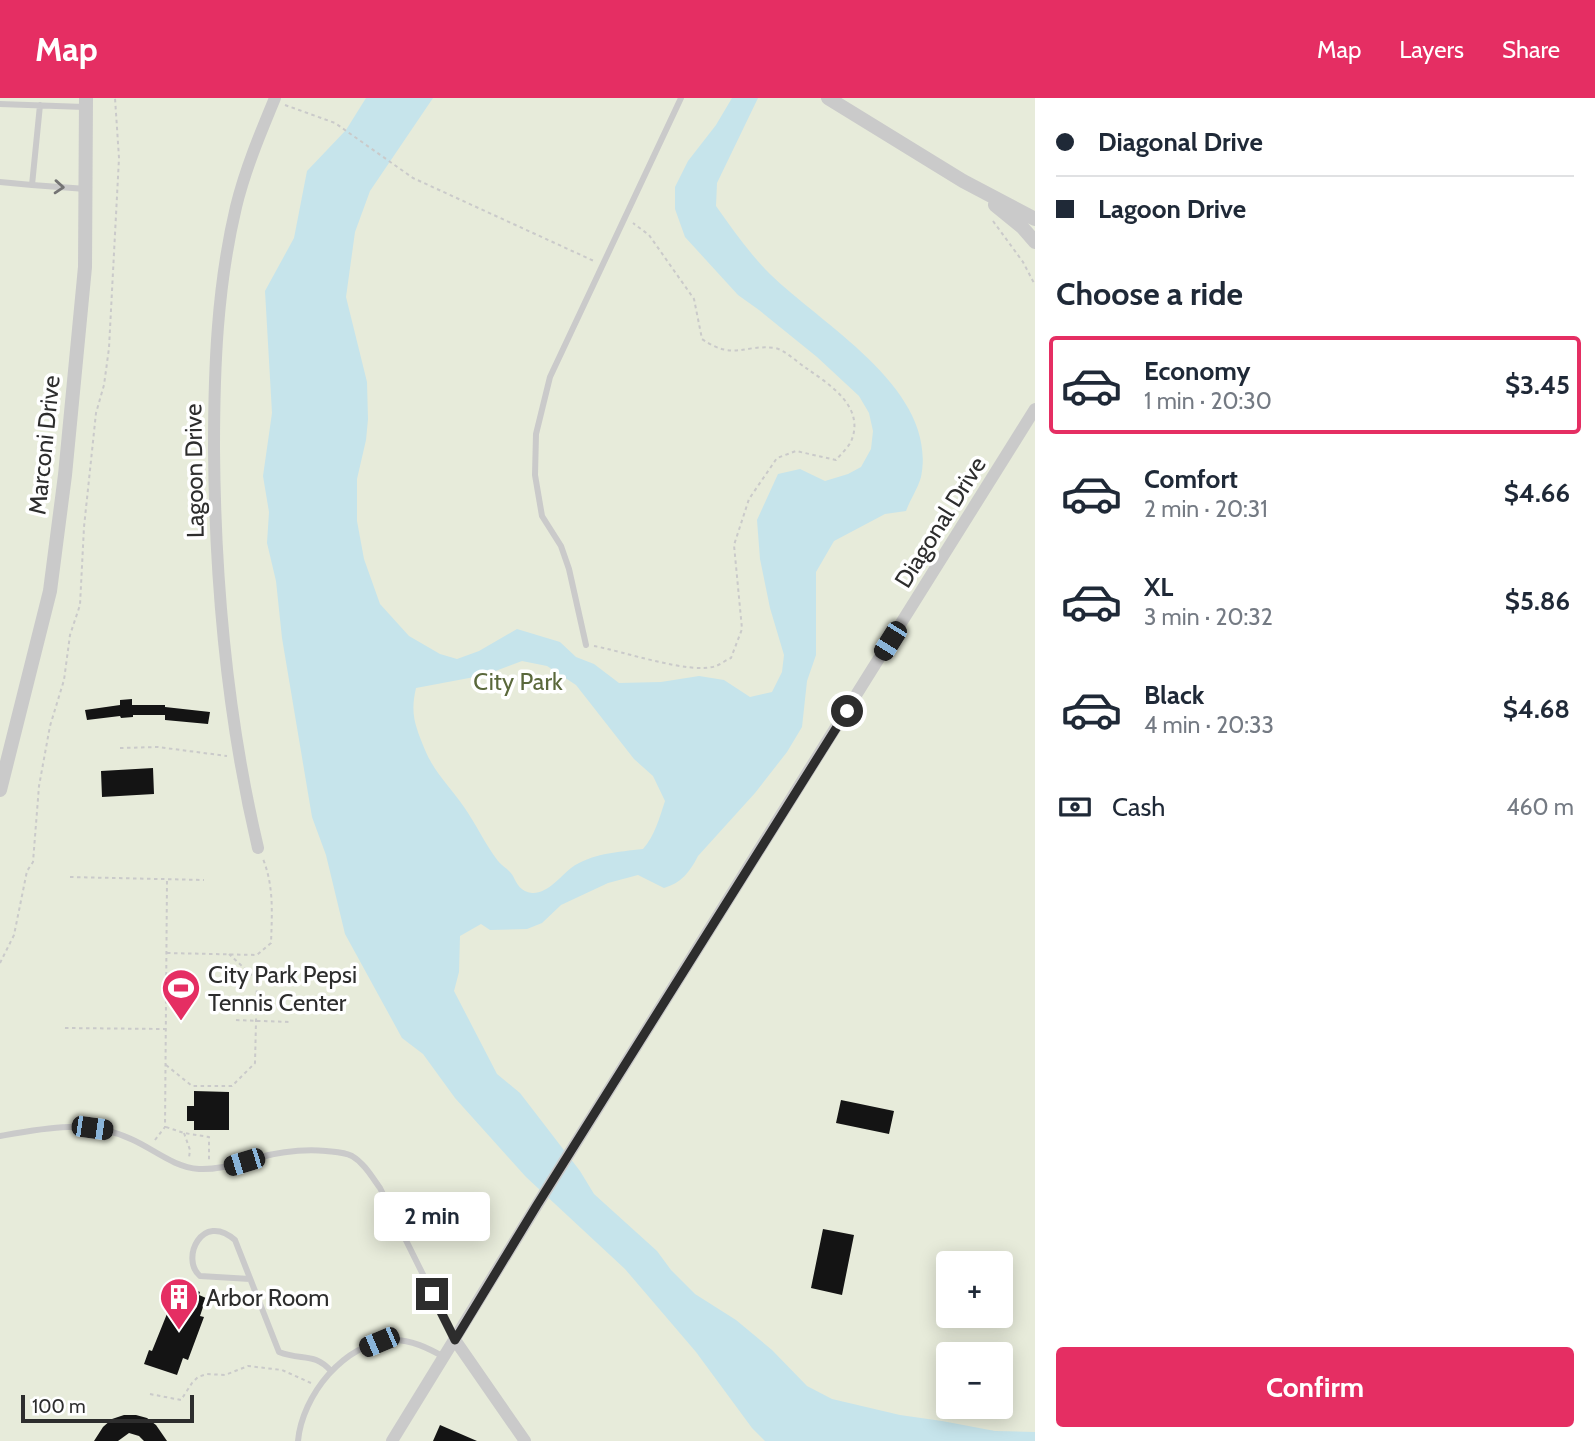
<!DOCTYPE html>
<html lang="en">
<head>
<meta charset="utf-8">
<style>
	:root { --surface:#fff; --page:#f2f2f3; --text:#1f2937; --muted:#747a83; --line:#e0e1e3; --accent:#e52e63 }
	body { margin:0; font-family:Cabin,sans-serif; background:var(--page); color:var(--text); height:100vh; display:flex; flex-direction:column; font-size:26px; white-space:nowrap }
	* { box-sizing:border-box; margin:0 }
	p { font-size:23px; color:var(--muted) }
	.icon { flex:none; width:38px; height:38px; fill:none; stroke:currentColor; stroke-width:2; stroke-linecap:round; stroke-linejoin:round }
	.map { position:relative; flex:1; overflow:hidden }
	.details { display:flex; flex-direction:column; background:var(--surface); width:560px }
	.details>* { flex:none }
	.hud { display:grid; align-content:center; height:154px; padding:0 21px; background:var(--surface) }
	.buttons { position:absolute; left:936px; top:1153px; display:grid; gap:14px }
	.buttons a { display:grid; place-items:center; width:77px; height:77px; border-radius:7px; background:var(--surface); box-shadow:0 4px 18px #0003; font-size:35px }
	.scale { position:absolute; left:21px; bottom:18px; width:173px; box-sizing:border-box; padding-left:7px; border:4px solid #2d2d2d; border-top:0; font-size:19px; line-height:24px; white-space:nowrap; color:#2d2d2d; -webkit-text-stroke:5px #fff; paint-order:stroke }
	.end { position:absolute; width:32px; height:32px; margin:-16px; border:9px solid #2d2d2d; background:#fff; box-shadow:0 0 0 4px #fff }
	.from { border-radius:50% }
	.bubble { position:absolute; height:49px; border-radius:7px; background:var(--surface); box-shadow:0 4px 18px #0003; font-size:23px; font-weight:800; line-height:49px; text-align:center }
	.car { position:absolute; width:21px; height:42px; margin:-21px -10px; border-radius:9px; box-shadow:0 0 5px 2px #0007; background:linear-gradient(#222 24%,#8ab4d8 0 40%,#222 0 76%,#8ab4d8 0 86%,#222 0) }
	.hud b { display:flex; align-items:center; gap:24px; height:66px; font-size:26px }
	.hud b+b { border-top:2px solid var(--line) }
	.hud i { width:18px; height:18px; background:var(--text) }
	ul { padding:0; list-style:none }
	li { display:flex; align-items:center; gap:21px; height:98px; margin:0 14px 10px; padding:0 7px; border:4px solid transparent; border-radius:7px }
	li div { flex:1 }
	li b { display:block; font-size:26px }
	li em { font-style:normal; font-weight:800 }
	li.current { border-color:var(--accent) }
	li>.icon { width:63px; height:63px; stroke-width:1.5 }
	h2 { padding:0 21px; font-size:32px; line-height:84px }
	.pay { display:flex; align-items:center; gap:18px; height:77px; padding:0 21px; font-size:26px }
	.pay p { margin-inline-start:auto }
	.action { display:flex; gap:14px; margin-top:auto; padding:14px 21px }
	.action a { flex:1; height:80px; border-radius:7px; background:var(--accent); color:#fff; font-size:28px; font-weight:800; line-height:80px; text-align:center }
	header { display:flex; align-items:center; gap:42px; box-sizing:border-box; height:98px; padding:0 35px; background:var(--accent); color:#fff }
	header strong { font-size:33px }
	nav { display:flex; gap:38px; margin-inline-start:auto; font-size:24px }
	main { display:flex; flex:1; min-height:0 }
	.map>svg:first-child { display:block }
	.green { fill:#e7ebda; fill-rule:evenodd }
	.water { fill:#c6e4eb; fill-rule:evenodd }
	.building { fill:#141414 }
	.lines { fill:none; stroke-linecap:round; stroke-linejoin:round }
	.path { stroke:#cacaca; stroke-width:2; stroke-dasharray:3.5 3.5; stroke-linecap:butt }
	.service { stroke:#cacaca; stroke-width:6 }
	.minor { stroke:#cacaca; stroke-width:12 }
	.tertiary { stroke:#cacaca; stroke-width:14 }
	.oneway { stroke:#747474 }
	.route { stroke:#2d2d2d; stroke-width:9 }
	.labels { text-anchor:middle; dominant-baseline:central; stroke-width:7; stroke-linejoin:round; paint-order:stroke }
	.street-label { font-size:24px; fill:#2d2d2d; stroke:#fff }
	.park-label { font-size:24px; fill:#5a683b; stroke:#fff }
	.poi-label { font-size:24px; fill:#2d2d2d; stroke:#fff; text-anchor:start }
</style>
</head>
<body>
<header>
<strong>Map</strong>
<nav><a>Map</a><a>Layers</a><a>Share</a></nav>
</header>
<main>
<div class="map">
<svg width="1035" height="1343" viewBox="0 0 1035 1343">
	<rect width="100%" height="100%" fill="#fff"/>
	<path class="green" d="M0 0H1035V1343H0ZM948 1166H1001V1218H948ZM948 1256H1001V1309H948Z"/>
	<path class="water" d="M366 0H433L370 93 355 134 346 199 367 284 368 321 366 342 357 381V423L364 461 380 506 409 538 440 556 457 561 479 553 517 531 560 544 576 559 594 566 619 585 661 584 699 578 724 582 750 599 772 594 782 574 784 557 770 510 760 461 757 422 778 376 800 371 825 383 848 376 861 369 871 351 873 333 869 315 859 298 817 259 759 212 738 197 685 139 675 111V89L688 63 716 27 732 0H758L717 85 716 108C731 129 747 152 765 171 817 225 939 289 921 379 918 390 910 402 906 413L885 416 834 443 816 474V557L807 583 802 629 787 654 755 695 698 758C690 774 681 785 664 790L638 777 608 785 561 807 542 825 527 831 490 832 481 826 460 838 459 874 454 893 497 976 520 995 580 1073 594 1096 657 1153 671 1172 695 1196 736 1222 772 1252 807 1288 832 1301 900 1317 942 1323 995 1333 1035 1334V1343H765L752 1330 696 1254 625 1171 526 1079 455 1000 423 956 402 940 345 836 326 757 312 719 282 540 276 483 267 445 269 414 263 378 272 315 265 193 294 140 307 73 346 32ZM522 563 547 568 576 587 634 661 653 678 665 703C659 721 655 737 643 751 618 754 592 755 571 770 560 779 547 796 532 795 521 794 517 786 513 778 510 772 502 768 498 763 485 746 476 726 464 709 451 690 434 674 425 652 415 627 410 616 416 590L485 577Z"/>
	<path class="building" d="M132 601V607H165V617H133V619L121 620 120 618 87 622 85 612 120 607V602Z
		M165 609 210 614 208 626 165 622Z
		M153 670 154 696 102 699 101 673Z
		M194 993 229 994V1032H194V1023H187V1008H194Z
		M841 1002 894 1013 889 1036 836 1025Z
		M823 1131 854 1137 842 1197 811 1190Z
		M179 1186 200 1194 199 1197 206 1200 200 1218 204 1219 188 1262 183 1260 177 1277 144 1266 149 1252 152 1253Z
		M124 1317H136L147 1320 156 1327 167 1343H144L139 1338 129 1335 118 1343H94L103 1329 112 1321Z
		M440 1327 477 1343H433Z"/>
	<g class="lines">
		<path class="path" d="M285 7 335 25 413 80 594 163
			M993 123 1023 164 1035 187
			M594 548C622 553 691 577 716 568 721 566 726 562 731 560L742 531 734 447 749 401 777 360 796 353 836 362C841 356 850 348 852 341 864 308 829 286 806 270 797 264 785 252 775 250 743 246 734 263 702 241L694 201 649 137 633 125
			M120 650 158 649 227 658
			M70 779 204 782
			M167 855 257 857 271 845C272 816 274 788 263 761
			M0 865 14 837 27 773 33 764 39 688 50 628 64 582 70 537 80 507 84 429 96 315 104 287 109 250 119 60 115 0
			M236 922 289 924
			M65 930 165 931
			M166 967 192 988H232L255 965 257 882 229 856
			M166 1029 184 1035 209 1039V1063
			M184 1035 190 1052 189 1060
			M155 1042 165 1029 167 781
			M150 1296 181 1302 192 1285 198 1279 207 1276 225 1277 248 1268 282 1272 311 1285"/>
		<path class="service" d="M0 6 84 9
			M0 84 32 87 40 7
			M32 87 86 91
			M586 547 569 471 561 448 542 418 535 377 536 336 550 279 681 0
			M0 1038C44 1030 89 1021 131 1041 154 1051 173 1069 199 1071 220 1072 237 1065 257 1060 279 1054 303 1051 326 1053 335 1054 344 1054 352 1058 364 1065 372 1079 380 1090L455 1241
			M250 1181 200 1178C180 1161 202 1113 235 1142L279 1254C302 1263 314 1254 331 1273
			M298 1343C302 1298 344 1244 393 1242 412 1242 428 1250 444 1259"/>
		<path class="minor" d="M258 750C227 619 215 486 214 351 214 270 217 189 236 109 245 72 260 36 275 0
			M455 1242 525 1343
			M392 1343 537 1107 1035 311"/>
		<path class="tertiary" d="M828 0 963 83 1035 121
			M995 107 1022 129 1035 144
			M0 692 50 493 65 377 85 169 86 0"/>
	</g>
	<defs><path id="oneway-chevron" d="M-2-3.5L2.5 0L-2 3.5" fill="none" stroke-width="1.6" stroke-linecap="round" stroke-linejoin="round" transform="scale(1.75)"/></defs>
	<use class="oneway" href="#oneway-chevron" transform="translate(59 89) rotate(4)"/>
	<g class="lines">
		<path class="route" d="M432 1196 455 1242 537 1107 847 613"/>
	</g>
	<defs>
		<g id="stadium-pin" transform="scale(2.0125)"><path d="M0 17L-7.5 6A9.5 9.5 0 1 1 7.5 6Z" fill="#e52e63" stroke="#fff"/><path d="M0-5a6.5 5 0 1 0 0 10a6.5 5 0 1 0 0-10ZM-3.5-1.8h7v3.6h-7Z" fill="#fff"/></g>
		<g id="building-pin" transform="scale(2.0125)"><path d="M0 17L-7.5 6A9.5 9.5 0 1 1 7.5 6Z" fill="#e52e63" stroke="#fff"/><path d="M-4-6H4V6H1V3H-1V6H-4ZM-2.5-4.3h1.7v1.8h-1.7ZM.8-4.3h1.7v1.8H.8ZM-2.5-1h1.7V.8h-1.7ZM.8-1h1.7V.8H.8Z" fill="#fff"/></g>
	</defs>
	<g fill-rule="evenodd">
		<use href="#stadium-pin" x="181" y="890"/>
		<use href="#building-pin" x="179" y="1199"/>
	</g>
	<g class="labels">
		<g class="street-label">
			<text transform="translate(44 347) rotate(-84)">Marconi Drive</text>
			<text transform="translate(194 373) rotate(-91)">Lagoon Drive</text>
			<text transform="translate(940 424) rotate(-58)">Diagonal Drive</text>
		</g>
		<g class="park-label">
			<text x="518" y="583">City Park</text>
		</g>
		<g class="poi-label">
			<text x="208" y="876">City Park Pepsi<tspan x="208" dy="28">Tennis Center</tspan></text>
			<text x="206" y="1199">Arbor Room</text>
		</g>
	</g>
</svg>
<div class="buttons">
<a>+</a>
<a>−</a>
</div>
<div class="scale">100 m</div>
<i class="end from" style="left:847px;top:613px"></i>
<i class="end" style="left:432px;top:1196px"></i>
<div class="bubble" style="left:374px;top:1094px;width:116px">2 min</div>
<i class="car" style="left:890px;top:543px;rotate:212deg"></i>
<i class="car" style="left:92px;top:1030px;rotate:98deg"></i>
<i class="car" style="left:244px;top:1064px;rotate:253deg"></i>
<i class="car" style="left:379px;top:1244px;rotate:247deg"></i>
</div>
<section class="details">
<div class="hud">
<b><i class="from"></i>Diagonal Drive</b>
<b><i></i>Lagoon Drive</b>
</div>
<h2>Choose a ride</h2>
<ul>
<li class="current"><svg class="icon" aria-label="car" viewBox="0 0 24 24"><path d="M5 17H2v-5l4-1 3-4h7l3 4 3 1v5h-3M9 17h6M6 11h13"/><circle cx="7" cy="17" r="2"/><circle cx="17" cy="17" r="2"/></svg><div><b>Economy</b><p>1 min · 20:30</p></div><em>$3.45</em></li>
<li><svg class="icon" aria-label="car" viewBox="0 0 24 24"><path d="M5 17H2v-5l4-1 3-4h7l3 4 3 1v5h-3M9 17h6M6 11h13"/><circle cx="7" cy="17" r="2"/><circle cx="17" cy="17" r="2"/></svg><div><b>Comfort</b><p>2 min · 20:31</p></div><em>$4.66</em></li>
<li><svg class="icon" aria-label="car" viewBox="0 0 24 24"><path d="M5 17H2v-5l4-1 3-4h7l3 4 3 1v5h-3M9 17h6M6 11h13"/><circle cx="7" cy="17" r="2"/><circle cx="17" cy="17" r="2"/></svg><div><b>XL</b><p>3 min · 20:32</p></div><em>$5.86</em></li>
<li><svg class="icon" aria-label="car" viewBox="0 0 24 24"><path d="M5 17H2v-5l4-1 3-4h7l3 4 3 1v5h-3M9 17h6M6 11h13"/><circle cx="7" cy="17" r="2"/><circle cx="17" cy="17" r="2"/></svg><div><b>Black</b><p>4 min · 20:33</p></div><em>$4.68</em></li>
</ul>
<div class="pay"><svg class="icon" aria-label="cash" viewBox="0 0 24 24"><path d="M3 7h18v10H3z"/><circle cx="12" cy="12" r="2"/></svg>Cash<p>460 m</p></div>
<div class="action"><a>Confirm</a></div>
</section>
</main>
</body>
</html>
